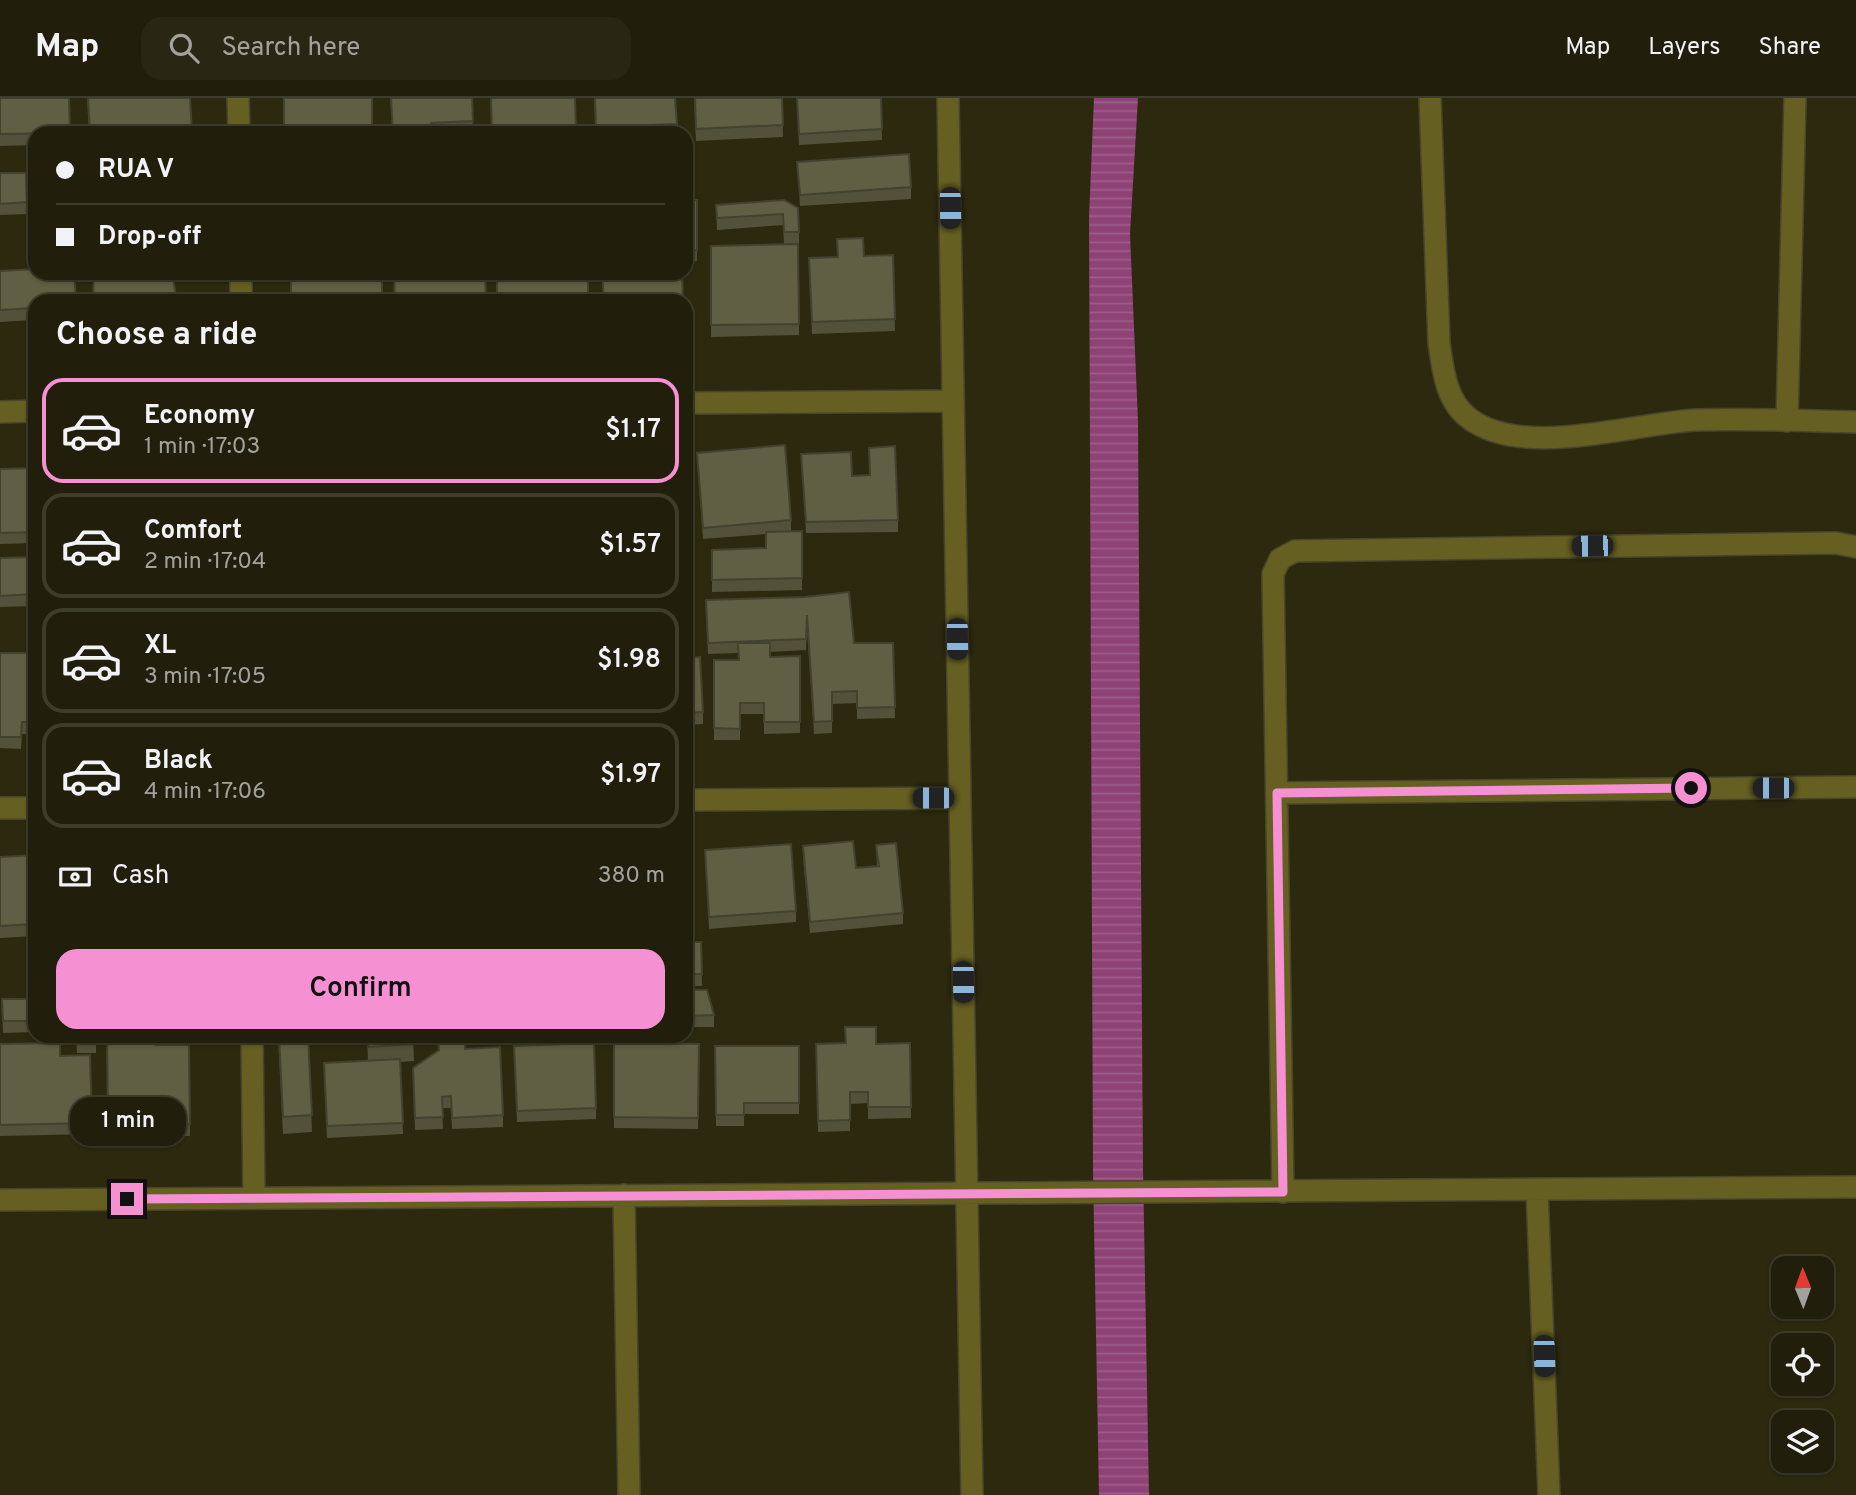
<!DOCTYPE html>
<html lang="en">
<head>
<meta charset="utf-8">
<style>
	:root { --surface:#211f0b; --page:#292714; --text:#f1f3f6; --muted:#a2a29d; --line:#3e3d2c; --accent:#f591d2 }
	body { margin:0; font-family:Overpass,sans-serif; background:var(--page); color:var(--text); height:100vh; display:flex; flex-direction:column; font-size:26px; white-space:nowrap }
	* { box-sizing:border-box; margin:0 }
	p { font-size:23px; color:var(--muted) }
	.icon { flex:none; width:38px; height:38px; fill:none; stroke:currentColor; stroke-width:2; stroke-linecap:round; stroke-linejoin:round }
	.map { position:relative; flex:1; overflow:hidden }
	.details { position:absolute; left:28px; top:196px; width:665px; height:749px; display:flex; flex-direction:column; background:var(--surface); border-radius:21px; box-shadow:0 2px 5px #0004,0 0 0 2px var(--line) }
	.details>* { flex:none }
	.top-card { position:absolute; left:28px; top:28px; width:665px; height:154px; border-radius:21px; box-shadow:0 2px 5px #0004,0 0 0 2px var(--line); display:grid; align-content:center; height:154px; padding:0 28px; background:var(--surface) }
	.needle { width:46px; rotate:359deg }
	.fabs { position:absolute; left:1771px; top:1158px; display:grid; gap:14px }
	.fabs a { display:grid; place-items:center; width:63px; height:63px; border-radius:14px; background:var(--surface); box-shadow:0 2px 5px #0004,0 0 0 2px var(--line); font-size:35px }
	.end { position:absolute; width:32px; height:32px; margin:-16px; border:9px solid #f591d2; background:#111; box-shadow:0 0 0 4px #111 }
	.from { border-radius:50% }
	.bubble { position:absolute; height:49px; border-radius:21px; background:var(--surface); box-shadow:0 2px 5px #0004,0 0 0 2px var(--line); font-size:23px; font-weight:600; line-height:49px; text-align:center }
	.car { position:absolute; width:21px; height:42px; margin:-21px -10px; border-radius:9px; box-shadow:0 0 5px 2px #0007; background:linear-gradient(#222 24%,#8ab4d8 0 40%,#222 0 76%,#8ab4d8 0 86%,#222 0) }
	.top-card b { display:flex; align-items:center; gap:24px; height:66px; font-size:26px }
	.top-card b+b { border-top:2px solid var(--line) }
	.top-card i { width:18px; height:18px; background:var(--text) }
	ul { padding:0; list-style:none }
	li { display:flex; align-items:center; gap:21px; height:105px; margin:0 14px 10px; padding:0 14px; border:4px solid var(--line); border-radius:21px }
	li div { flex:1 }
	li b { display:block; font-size:26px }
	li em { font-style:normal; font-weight:600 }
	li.active { border-color:var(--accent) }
	li>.icon { width:63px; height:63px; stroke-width:1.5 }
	h2 { padding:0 28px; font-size:32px; line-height:84px }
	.pay { display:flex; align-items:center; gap:18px; height:77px; padding:0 28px; font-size:26px }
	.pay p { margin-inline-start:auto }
	.cta { display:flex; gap:14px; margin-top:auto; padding:14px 28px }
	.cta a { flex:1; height:80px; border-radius:21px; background:var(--accent); color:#111; font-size:28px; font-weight:600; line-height:80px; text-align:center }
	header { display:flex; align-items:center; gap:42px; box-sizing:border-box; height:98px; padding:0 35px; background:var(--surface); border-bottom:2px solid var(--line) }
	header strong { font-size:33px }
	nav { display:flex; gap:38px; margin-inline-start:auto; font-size:24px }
	.search { width:490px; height:63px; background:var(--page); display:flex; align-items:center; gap:18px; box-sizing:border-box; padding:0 24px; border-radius:21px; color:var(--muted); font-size:26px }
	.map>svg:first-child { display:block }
	.water { fill:url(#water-rules) }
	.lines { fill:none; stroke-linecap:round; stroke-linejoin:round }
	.street-casing { stroke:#48452d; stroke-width:24 }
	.street { stroke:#655f21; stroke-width:21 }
	.wall { fill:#53513a }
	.building { fill:#605e43; stroke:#43422f; stroke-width:2 }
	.route { stroke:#f591d2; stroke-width:9 }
</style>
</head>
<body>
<header>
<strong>Map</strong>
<div class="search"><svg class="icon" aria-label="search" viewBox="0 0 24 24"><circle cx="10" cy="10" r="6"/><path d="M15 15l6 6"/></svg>Search here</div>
<nav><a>Map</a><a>Layers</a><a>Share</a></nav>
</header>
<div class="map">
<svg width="1856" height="1397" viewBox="0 0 1856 1397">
	<defs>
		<pattern id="water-rules" width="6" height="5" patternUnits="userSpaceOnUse" patternTransform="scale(1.75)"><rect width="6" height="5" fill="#8e4276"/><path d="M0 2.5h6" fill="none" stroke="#9e5e89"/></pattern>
	</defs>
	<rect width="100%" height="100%" fill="#2c290f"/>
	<path class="water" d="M1094 0H1138L1130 136 1138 323 1143 1071 1149 1397H1099L1093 1073 1089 119Z"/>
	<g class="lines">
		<g class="street-casing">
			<path id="street" d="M238 0 239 35
				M948 0 972 1397
				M1430 0 1439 245C1443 273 1446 304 1470 321 1524 361 1634 325 1696 322 1749 320 1803 323 1856 324
				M241 175V203
				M686 305 953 303
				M0 314 35 313
				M1787 323 1795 0
				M1277 695 1856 689
				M686 702 960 700
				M0 710H35
				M252 938 254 1100
				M1537 1092 1549 1397
				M1283 1094 1273 476 1280 461 1295 453 1836 445 1856 449
				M624 1097 629 1397
				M0 1102 1856 1089"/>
		</g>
		<use href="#street" class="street"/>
	</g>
	<path class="wall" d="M0 0 35 35V47L0 48Z
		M87 0H190L192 35H89Z
		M284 0H372V35H284Z
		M390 0H472L473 34 393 35Z
		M594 0H675L677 35H596Z
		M694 0H782L783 39 696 43Z
		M797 0H881L882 42 799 47Z
		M797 64 911 89V101L800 108Z
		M0 75H26L27 116 0 117Z
		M686 102H697V163L686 164Z
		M784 102 799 134V145L784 146 783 127 717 132 716 107Z
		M798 146 799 237 711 239V148Z
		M893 157 895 233 812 236 809 171 837 159Z
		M0 173 35 203V252H33L32 222 0 224Z
		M697 355 791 422V433H802V492L712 494V452L766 450V436L703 441Z
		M801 356 852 378 898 422V434L806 435Z
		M35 370V445L0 446V371Z
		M35 459V508L0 509V460Z
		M805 499 854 545H893L895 620 857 621V605L832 606V635L814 636 807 528 806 552 770 554V559L800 558V635L764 636V616H740V642H714V562H739L738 555 708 556 706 513Z
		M0 555H35V636H22L21 651 0 650Z
		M686 560 703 614V626L686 627Z
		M686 744 694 815V827H686Z
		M876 747 903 815V826L810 835 803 759V748L856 770 877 768Z
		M705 752 796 813V824L709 831Z
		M35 757V838L0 840V759Z
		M686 844H701L702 888H686Z
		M686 892 714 917V929H686Z
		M2 901H35V934L3 935Z
		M76 938H96V955H77Z
		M107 938 156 947H189L190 1038H144V1012H121L122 1036H108Z
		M278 938H308L312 1034 283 1036Z
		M367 938H413L414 963 400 964 403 1036 327 1040 324 976 368 963Z
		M614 945 699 946 698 1031 614 1030Z
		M910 945 911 1020 868 1021V1005L850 1006V1033L818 1034 816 946Z
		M0 946 60 958 90 957 92 1036 0 1038Z
		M715 948H799V1016H744V1028H716Z
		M465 951 503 1017V1029L452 1031 451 1010H442L443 1031 415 1032 413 970Z
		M514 959 596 1010V1021L517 1024Z"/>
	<path class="building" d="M0 0H69L70 35 0 36Z
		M88 0H190L192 35H113V32L90 33Z
		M284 0H372V29L284 30Z
		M391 0H472L473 23 431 25 432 35H393Z
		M491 0H575L576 34 492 35Z
		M595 0H675L677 26 650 27 651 35H627V30L596 31Z
		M695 0H782L783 27 696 31Z
		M797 0H881L882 31 799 36Z
		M909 56 911 89 800 97 797 64Z
		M0 75H26L27 104 0 106Z
		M686 102H697V152H686Z
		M784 102 798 110 799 134H784L783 116 717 120 716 107Z
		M863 140 864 158 893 157 895 221 812 224 809 160 838 159 837 141Z
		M798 146 799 226 711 227V148Z
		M35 171V175H74L76 203H35V240H33L32 210 0 212V173Z
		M94 175H172L177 203H93Z
		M291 175H382V203H291Z
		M394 175H485L486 203H395Z
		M497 175H588V203H497Z
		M602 175H682L683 203H604Z
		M785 347 791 422 703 430 697 355Z
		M895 348 898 422 806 424 801 356 851 354 852 378 870 377 869 350Z
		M35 370V434L0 435V371Z
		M802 433V480L712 482V452L766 450V434Z
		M35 459V496L0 498V460Z
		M849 494 854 545H893L895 609 857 610V593L832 594V623L814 624 807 517 806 541 708 545 706 502 805 499Z
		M738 545H770V559L800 558V624H764V605H740V631L714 630V562H739Z
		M0 555H35V624H22L21 639H0Z
		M700 559 703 614 686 615V560Z
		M853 743 856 770 879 768 876 747 896 745 903 815 810 824 803 748Z
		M686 744H691L694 815 686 816Z
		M791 746 796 813 709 819 705 752Z
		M35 757V826L0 828V759Z
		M686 844H701L702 876H686Z
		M686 892H707L714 917 686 918Z
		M2 901H35V923H3Z
		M845 929H876V946L910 945 911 1009H868V994H850V1022L818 1023 816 946 846 945Z
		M77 938H96V944H77Z
		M107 938H156V947H189L190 1026 144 1027V1000L121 1001 122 1024H108Z
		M279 938H308L312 1017 283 1019Z
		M368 938H413L414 946 368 949Z
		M438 938H465V951L500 949 503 1017 452 1020 451 998 442 999 443 1019 415 1020 413 970 439 952Z
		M60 945V958L90 957 92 1025 0 1027V946Z
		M594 945 596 1010 517 1013 514 948Z
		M614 945 699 946 698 1020 614 1019Z
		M715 948H799V1005H744V1017H716Z
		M400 961 403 1025 327 1028 324 965Z"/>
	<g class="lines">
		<path class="route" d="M127 1101 1283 1094 1277 695 1691 690"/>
	</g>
</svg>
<div class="fabs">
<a><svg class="needle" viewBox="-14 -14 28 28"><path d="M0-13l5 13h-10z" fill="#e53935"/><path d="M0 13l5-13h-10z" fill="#a2a29d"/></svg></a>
<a><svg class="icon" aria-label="locate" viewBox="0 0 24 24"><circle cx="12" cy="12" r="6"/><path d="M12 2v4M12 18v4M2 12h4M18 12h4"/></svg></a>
<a><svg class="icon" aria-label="layers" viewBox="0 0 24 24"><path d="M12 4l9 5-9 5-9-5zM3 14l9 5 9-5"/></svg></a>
</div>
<i class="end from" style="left:1691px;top:690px"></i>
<i class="end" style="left:127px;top:1101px"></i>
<div class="bubble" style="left:70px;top:999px;width:116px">1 min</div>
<i class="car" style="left:950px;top:110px;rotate:179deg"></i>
<i class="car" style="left:1592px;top:448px;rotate:269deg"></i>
<i class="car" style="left:957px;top:541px;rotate:179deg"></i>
<i class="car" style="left:1773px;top:690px;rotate:270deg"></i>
<i class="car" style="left:933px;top:700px;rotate:270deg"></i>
<i class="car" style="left:963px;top:884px;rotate:179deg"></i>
<i class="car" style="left:1544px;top:1258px;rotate:178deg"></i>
<div class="top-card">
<b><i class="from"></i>RUA V</b>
<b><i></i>Drop-off</b>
</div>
<section class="details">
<h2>Choose a ride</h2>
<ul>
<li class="active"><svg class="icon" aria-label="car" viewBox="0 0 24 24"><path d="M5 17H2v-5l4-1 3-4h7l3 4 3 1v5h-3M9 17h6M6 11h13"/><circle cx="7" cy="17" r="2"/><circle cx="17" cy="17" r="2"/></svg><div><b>Economy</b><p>1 min · 17:03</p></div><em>$1.17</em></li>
<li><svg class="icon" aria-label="car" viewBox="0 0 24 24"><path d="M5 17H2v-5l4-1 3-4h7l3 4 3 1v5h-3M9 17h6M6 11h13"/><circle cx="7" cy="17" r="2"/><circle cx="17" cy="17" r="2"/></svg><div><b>Comfort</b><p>2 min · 17:04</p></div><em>$1.57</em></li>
<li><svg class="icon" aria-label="car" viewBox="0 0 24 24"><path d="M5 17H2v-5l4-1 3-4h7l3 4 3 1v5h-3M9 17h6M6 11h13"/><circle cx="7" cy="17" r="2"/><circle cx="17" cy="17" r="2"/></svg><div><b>XL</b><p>3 min · 17:05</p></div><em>$1.98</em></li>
<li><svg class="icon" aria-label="car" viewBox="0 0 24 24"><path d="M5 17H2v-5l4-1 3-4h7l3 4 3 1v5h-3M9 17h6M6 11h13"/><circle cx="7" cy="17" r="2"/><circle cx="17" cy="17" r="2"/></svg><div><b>Black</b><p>4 min · 17:06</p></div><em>$1.97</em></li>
</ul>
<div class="pay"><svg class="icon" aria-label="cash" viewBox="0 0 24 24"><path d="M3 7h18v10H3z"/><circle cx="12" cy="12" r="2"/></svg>Cash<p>380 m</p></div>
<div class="cta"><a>Confirm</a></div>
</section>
</div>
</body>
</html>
